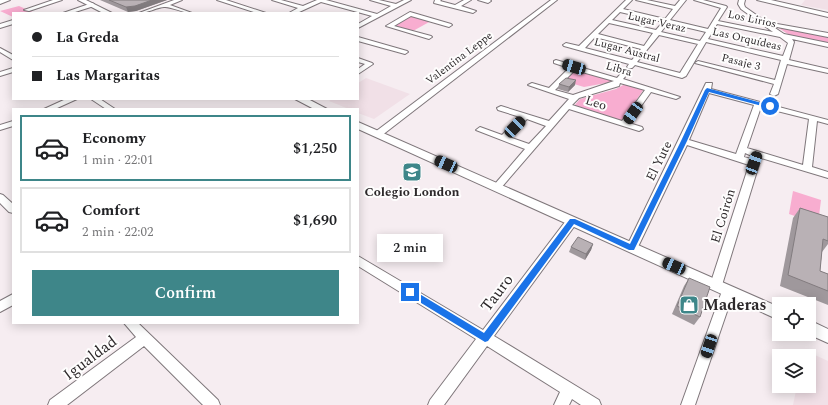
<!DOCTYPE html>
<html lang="en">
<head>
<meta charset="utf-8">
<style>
	:root { --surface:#fff; --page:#f6f6f6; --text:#202124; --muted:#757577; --line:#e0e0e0; --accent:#3e8689 }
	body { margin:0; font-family:Spectral,serif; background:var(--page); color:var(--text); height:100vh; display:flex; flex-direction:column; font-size:15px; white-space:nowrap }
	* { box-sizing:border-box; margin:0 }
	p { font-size:13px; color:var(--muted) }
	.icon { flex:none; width:22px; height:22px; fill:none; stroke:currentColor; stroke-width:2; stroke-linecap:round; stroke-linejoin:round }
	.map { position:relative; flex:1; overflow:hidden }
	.sheet { position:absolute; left:12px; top:108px; width:347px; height:216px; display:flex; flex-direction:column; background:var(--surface); border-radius:0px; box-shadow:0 2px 10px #0003 }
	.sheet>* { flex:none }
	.banner { position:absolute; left:12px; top:12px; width:347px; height:88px; border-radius:0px; box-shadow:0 2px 10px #0003; display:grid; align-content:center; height:88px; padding:0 20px; background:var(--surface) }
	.fabs { position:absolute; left:772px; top:297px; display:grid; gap:8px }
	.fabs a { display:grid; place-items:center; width:44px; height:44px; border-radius:0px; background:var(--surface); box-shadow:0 2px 10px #0003; font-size:20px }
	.end { position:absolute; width:18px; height:18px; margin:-9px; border:5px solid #1a73e8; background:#fff; box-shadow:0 0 0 2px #fff }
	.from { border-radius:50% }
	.bubble { position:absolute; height:28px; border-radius:0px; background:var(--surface); box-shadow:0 2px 10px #0003; font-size:13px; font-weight:600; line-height:28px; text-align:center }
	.car { position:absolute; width:12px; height:24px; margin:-12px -6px; border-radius:5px; box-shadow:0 0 3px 1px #0007; background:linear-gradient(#222 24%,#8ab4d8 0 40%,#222 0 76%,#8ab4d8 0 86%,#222 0) }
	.banner b { display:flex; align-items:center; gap:14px; height:38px; font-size:15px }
	.banner b+b { border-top:1px solid var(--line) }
	.banner i { width:10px; height:10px; background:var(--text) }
	ul { padding:7px 0 0; list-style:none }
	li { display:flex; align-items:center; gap:12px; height:66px; margin:0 8px 6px; padding:0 12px; border:2px solid var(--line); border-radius:0px }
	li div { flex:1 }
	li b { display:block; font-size:15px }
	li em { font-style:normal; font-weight:600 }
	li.on { border-color:var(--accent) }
	li>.icon { width:36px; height:36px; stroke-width:1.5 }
	.button { display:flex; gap:8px; margin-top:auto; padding:8px 20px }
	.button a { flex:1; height:46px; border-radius:0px; background:var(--accent); color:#fff; font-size:16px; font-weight:600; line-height:46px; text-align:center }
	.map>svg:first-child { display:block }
	.built { fill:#f1e0e7 }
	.green { fill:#f8add0 }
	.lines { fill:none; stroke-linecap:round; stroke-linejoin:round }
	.minor-casing { stroke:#7f777b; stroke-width:2 }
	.tertiary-casing { stroke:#7f777b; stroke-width:2 }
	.secondary-casing { stroke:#7f777b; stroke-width:2 }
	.minor { fill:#fff; fill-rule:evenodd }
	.tertiary { fill:#fff; fill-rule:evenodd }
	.secondary { fill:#fff; fill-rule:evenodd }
	.wall { fill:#9f989c }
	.shaded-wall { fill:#827c7f }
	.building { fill:#b9b1b5; stroke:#827c7f }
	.route { fill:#1a73e8 }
	.labels { text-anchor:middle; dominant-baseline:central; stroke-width:4; stroke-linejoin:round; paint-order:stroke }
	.far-street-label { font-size:11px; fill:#2d292b; stroke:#fefdfd }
	.street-label { font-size:13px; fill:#2d292b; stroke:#fefdfd }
	.poi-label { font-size:13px; font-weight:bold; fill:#2d292b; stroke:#fefdfd }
	.near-street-label { font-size:16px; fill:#2d292b; stroke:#fefdfd }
	.near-poi-label { font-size:16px; font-weight:bold; fill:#2d292b; stroke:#fefdfd; text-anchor:start }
</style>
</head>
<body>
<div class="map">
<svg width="828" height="405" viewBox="0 0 828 405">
	<rect width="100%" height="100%" fill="#f6edf1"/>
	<path class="built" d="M805 0H828V10L801 5Z
		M366 78 410 94 374 119 358 113V109H349L329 101 332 99H358V83Z
		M804 350 828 361V405H793L797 386H809V356H802Z"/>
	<path class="green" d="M19 6 35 13H13V17L0 11Z
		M411 16 431 21 413 31 393 25Z
		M774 25 828 36V44L791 36Z
		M575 69 614 80 612 82 584 87 564 81Z
		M625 84 644 89 622 121 574 106 580 99 616 89Z
		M793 191 821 200 818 224 789 214Z"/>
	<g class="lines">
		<g class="minor-casing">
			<path id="minor" d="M53 0H62L29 11 24 10Z
				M174 0H182L170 5 192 13C183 13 170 6 164 7 155 8 148 13 139 13Z
				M217 0H226L266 13H257Z
				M272 0H281L303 6 317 0H326L377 14 391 6 370 0H379L396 4 404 0H411L358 28V24L372 16 321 2 297 13H289L298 8Z
				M435 0H441L440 1 455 5 464 0H471L461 6 476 11 473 13 434 3Z
				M478 0H490L491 1 488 3Z
				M551 0H557L381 136H375V132Z
				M626 0H632L623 9 665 19 673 9 636 0H647L675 6 680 0H686L670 20 708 29 721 8 694 0H703L726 6 727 7 718 21 773 32 741 9 738 4 739 0H745L744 4 745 7 766 22 828 33V37L772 26 784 34 828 43V47L792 39 794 42 789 60 828 69V73L787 64 778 94 774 96 770 94 774 84 695 63 698 61 775 80 781 60 706 42 686 76 682 78 635 65 632 68H628L627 67 629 64 564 46 563 45 566 43 579 46ZM620 12 663 22 656 30 612 20ZM609 23 653 33 644 46 598 34ZM668 23 706 32 700 41 661 32ZM717 24 780 37 788 43 783 56 708 39ZM659 35 698 44 680 73 637 62ZM595 37 641 49 632 60 585 48Z
				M92 3 94 4V6L72 13H63Z
				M410 12 451 24 452 25 449 27 411 16 394 26 431 36 432 37 429 39 386 26Z
				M13 20V24L0 28V24Z
				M358 37 407 51 408 52 405 54 358 41Z
				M0 48 13 55V60L0 52Z
				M358 58 372 63 373 64 358 74V69L365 64 358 62Z
				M556 60 617 78 624 70H628L630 71 623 79 680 97 676 99 651 92 629 123 642 127 643 129 639 131 569 109 500 189H494L492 187 494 185 525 149 476 130 480 127 502 135 520 117 498 110 497 108 501 106 549 121 569 99 528 85 532 83 549 88 569 68 554 63V61ZM575 70 614 81 573 95 555 90ZM620 83 645 90 622 121 572 105 579 98 619 86ZM527 119 546 126 529 144 509 137Z
				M13 68V72L0 76V72Z
				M706 83H712L711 89 828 120V124L817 121 812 167 828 172V178L761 158 722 285 720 288 716 290 712 288 710 285 749 165 687 145 636 251H628L626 248ZM709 93 754 105 736 154 689 140ZM761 107 809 119 803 165 747 148ZM745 153 752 156 751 159 744 157Z
				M66 99H77L55 109H44Z
				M91 99H100L115 109H106Z
				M13 121V126L0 130V125Z
				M0 194 3 195 13 204V213L9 212 0 203Z
				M572 217 577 221 576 224 494 336 599 400 601 405H581L572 399 569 405H554L560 392 487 346 444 405H428L430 400 476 339 358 266V256L483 330 568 218Z
				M728 286 732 288 734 291 695 405H681L722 291 724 288Z
				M13 294V305L0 312V301Z
				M124 323H138L218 400 220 405H203L144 346 67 405H48L50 400 136 337Z"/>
		</g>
		<g class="tertiary-casing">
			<path id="tertiary" d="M78 0H86L112 13H103Z
				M295 99H308L327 109H314Z
				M358 122 779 307V320L358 129Z
				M809 320 828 329V343L808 334Z"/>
		</g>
		<g class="secondary-casing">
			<path id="secondary" d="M0 0H10L0 4Z
				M757 0H771L828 13V17Z"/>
		</g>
		<use href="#minor" class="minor"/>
		<use href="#tertiary" class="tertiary"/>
		<use href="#secondary" class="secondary"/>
	</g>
	<path class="wall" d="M100 0H167L136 11 128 12Z
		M559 84 575 85 568 92 558 89Z
		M800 208 828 217V244L822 252 820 271 828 274V305L780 286 793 218Z
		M593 244 591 250 585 260 569 252 571 247Z
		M689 278 700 317 694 325 672 314 684 286Z"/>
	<path class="shaded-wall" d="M152 0H167L136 11 128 12 126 7Z
		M576 80 575 85 568 92 569 87Z
		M593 244 591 250 585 260 586 254Z"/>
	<path class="building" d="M109 0H152L135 6 126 7Z
		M566 78 576 80 569 87 559 84Z
		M800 208 828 217V241L823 239 820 271 828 274V291L788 275Z
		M578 237 593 244 586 254 571 247Z
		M689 278 710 287 700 317 677 306Z"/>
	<path class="route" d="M707 88 773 106 770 108 709 92 687 141 634 250H629L574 224 488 341 485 342 408 295V290H413L484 333 570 219H575L630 244 681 141 705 90Z"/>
	<defs>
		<g id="school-square" transform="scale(1)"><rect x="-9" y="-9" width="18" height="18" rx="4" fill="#3e8689" stroke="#fefdfd"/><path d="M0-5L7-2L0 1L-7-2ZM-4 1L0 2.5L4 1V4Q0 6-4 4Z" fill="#fff"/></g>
		<g id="shop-square" transform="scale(1)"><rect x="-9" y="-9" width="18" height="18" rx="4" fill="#3e8689" stroke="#fefdfd"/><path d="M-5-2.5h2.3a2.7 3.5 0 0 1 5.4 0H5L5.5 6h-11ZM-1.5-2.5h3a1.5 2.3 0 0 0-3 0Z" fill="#fff"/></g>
	</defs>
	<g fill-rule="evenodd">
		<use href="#school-square" x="412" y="172"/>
		<use href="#shop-square" x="689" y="305"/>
	</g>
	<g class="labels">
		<g class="far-street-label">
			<text transform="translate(752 19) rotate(12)">Los Lirios</text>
			<text transform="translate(657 22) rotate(13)">Lugar Veraz</text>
			<text transform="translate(747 39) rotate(13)">Las Orquídeas</text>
			<text transform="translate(627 50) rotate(15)">Lugar Austral</text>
			<text transform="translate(459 58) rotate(-37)">Valentina Leppe</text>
			<text transform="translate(741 62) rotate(14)">Pasaje 3</text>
			<text transform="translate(619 69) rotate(16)">Libra</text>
		</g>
		<g class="street-label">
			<text transform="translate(596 103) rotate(18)">Leo</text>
			<text transform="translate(659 161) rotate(-64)">El Yute</text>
			<text transform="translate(723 216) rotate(-73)">El Coirón</text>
		</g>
		<g class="poi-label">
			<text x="412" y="192">Colegio London</text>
		</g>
		<g class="near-street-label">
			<text transform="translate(497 293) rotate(-53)">Tauro</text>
			<text transform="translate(90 358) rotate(-37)">Igualdad</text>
		</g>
		<g class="near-poi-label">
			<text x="703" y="305">Maderas</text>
		</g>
	</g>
</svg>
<div class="fabs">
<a><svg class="icon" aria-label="locate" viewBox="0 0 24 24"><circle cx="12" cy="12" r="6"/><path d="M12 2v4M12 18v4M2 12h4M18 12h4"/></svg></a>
<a><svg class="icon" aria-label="layers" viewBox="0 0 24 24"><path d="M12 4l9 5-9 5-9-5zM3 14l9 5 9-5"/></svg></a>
</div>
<i class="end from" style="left:770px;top:106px"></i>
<i class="end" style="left:410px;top:292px"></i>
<div class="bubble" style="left:377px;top:234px;width:66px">2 min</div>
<i class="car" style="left:574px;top:67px;rotate:286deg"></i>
<i class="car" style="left:633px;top:113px;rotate:216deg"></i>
<i class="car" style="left:515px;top:127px;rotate:44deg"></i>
<i class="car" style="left:754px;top:163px;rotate:20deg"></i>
<i class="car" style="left:446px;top:164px;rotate:294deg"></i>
<i class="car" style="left:674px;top:266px;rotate:294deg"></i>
<i class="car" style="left:709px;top:346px;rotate:199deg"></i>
<div class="banner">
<b><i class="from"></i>La Greda</b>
<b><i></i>Las Margaritas</b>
</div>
<section class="sheet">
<ul>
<li class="on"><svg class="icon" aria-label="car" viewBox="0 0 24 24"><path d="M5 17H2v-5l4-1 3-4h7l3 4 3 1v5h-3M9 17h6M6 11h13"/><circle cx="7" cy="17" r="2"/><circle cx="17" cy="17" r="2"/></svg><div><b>Economy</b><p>1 min · 22:01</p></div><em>$1,250</em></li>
<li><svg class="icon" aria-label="car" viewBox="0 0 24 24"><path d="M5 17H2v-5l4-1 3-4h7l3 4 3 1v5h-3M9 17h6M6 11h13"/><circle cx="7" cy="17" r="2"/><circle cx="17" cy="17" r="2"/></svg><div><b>Comfort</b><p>2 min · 22:02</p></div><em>$1,690</em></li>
</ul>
<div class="button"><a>Confirm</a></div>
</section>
</div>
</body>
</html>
